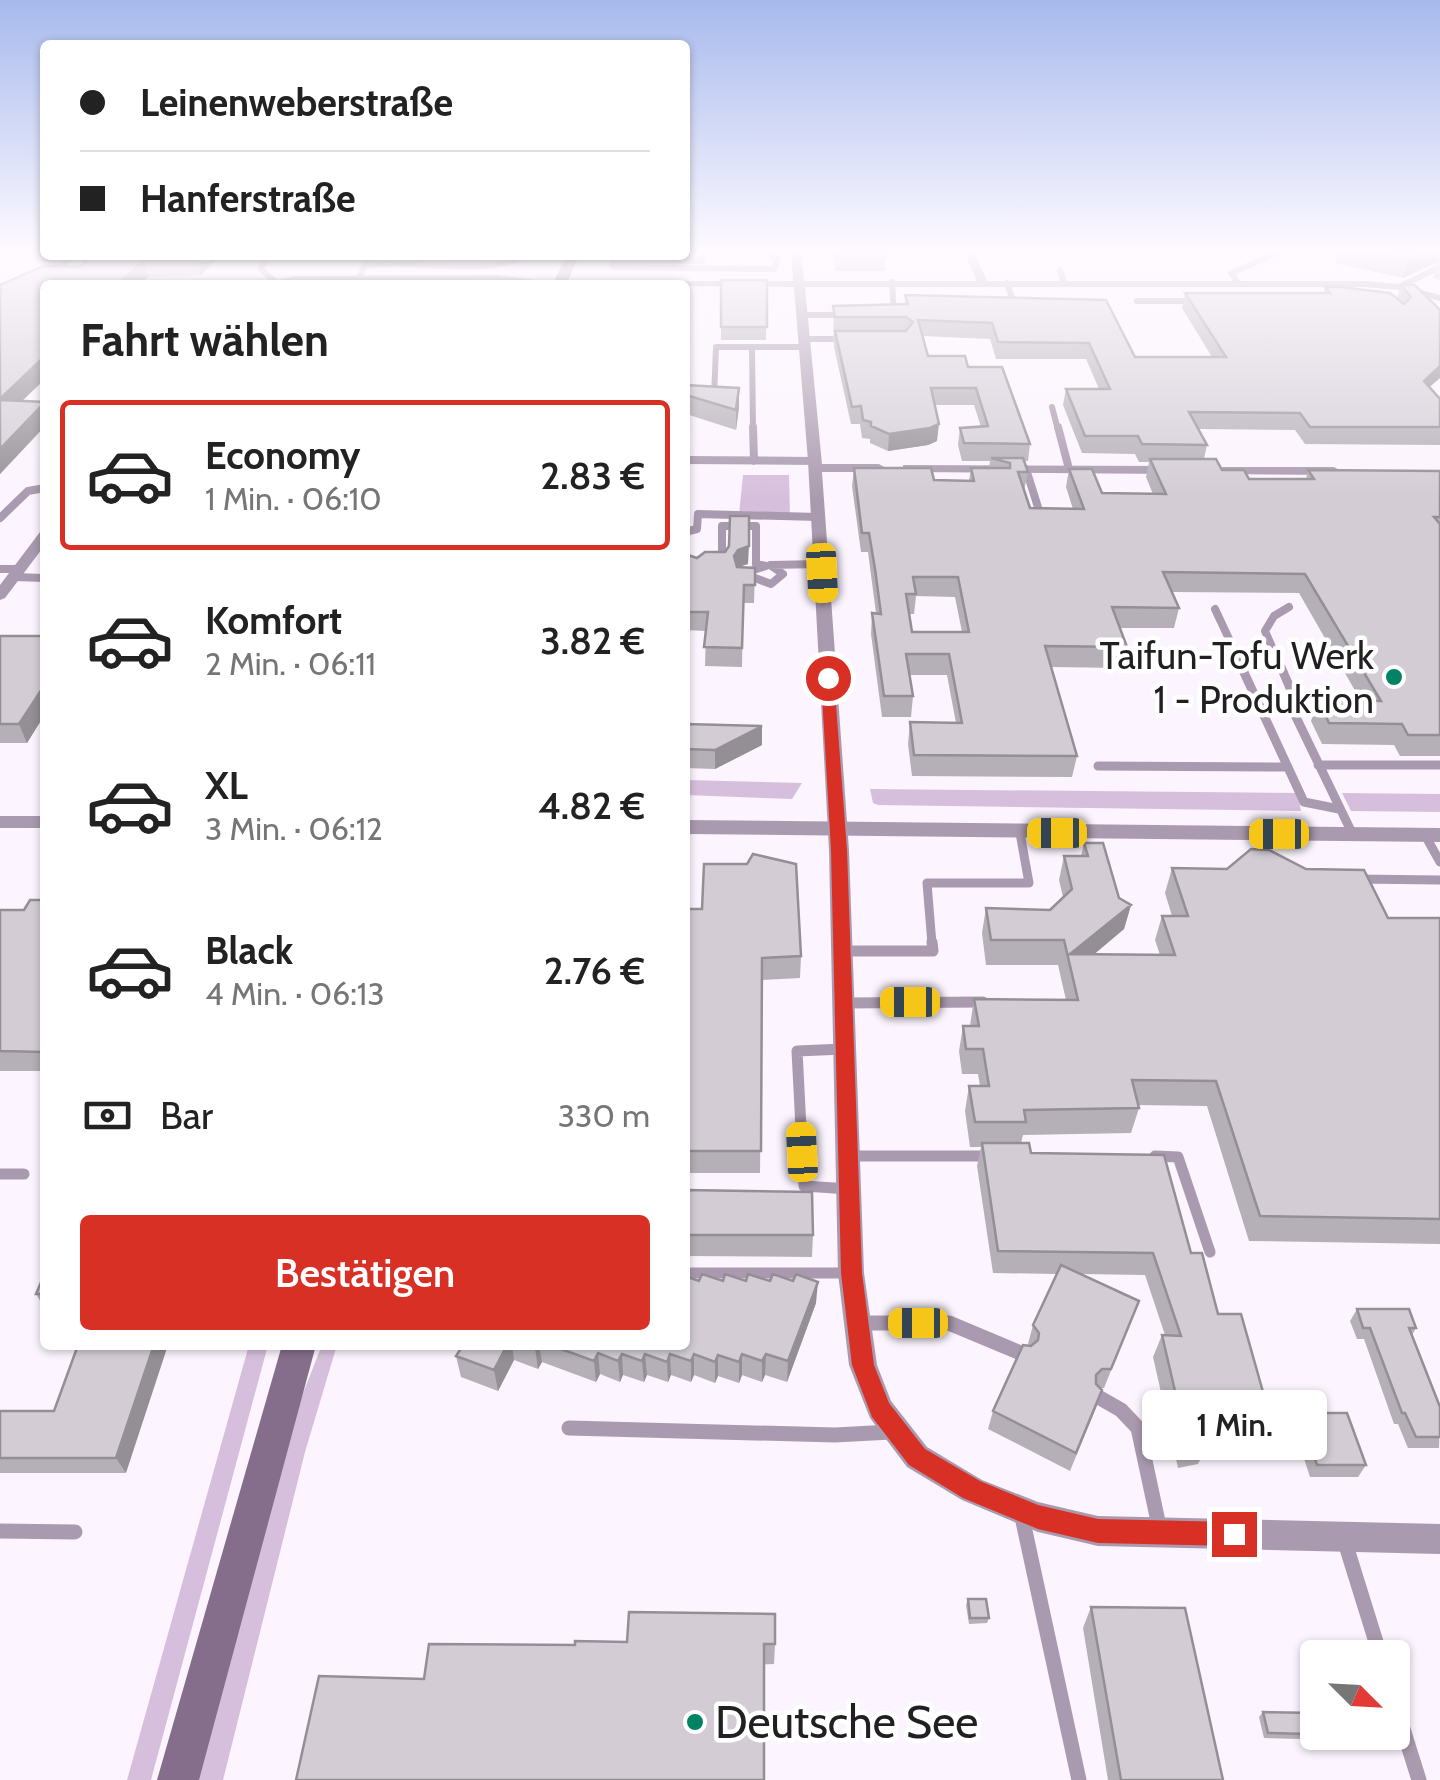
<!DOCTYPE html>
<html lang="de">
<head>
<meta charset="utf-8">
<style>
	:root { --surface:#fff; --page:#f6f6f6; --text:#222; --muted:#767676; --line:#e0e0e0; --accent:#d93025 }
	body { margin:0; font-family:Cabin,sans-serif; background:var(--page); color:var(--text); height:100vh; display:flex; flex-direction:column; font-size:38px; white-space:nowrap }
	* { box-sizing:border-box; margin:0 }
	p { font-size:32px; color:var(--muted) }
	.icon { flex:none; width:55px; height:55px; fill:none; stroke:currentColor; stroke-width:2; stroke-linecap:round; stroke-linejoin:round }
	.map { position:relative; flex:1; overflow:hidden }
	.panel { position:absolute; left:40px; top:280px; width:650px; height:1070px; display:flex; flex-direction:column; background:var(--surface); border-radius:10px; box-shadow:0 2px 8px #0004 }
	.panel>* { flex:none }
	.top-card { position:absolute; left:40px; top:40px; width:650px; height:220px; border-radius:10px; box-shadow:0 2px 8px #0004; display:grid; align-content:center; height:220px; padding:0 40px; background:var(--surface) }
	.needle { width:65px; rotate:114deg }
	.fabs { position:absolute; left:1300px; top:1640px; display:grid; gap:20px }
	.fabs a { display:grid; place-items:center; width:110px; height:110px; border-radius:10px; background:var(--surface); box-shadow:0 2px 8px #0004; font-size:50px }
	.end { position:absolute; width:45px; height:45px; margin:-22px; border:12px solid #d93025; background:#fff; box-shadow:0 0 0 5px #fff }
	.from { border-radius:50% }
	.bubble { position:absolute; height:70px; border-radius:10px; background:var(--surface); box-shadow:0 2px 8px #0004; font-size:32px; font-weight:600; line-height:70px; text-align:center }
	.car { position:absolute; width:30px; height:60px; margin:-30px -15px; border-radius:12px; box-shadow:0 0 8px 2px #0007; background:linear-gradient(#f5c518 24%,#345 0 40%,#f5c518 0 76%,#345 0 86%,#f5c518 0) }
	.top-card b { display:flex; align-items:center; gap:35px; height:95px; font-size:38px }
	.top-card b+b { border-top:2px solid var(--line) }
	.top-card i { width:25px; height:25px; background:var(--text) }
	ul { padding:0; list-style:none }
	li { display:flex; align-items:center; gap:30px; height:150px; margin:0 20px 15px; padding:0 20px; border:5px solid transparent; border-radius:10px }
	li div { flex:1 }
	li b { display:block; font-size:38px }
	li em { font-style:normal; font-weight:600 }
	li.active { border-color:var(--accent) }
	li>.icon { width:90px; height:90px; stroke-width:1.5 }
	h2 { padding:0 40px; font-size:45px; line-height:120px }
	.pay { display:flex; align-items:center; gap:25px; height:110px; padding:0 40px; font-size:38px }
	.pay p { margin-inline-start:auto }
	.action { display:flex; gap:20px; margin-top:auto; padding:20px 40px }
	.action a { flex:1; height:115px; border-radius:10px; background:var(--accent); color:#fff; font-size:40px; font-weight:600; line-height:115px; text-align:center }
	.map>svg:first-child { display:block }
	.green { fill:#d6bfdc }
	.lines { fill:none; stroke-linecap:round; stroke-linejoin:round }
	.service-far4 { stroke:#aa9aaf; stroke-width:6 }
	.service-far3 { stroke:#aa9aaf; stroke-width:8 }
	.service-far2 { stroke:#aa9aaf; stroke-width:9 }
	.service-far1 { stroke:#aa9aaf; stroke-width:11 }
	.service { stroke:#aa9aaf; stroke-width:15 }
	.minor { fill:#aa9aaf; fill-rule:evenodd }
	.tertiary { fill:#aa9aaf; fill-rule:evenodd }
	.secondary { fill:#856e8b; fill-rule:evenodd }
	.wall { fill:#b5afb7; fill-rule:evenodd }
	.shaded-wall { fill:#948f95 }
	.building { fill:#d3ccd5; stroke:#948f95; stroke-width:2.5; fill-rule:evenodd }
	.route { fill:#d93025 }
	.poi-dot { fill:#008263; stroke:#fff; stroke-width:4 }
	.labels { text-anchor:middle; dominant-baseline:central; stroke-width:9; stroke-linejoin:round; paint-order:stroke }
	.poi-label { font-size:38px; fill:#221f23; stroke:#fff; text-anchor:end }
	.near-poi-label { font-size:45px; fill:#221f23; stroke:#fff; text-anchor:start }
</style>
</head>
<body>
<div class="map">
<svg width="1440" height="1780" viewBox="0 0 1440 1780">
	<rect width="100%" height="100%" fill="#fcf4fe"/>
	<path class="green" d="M743 475H789L790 516 739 515Z
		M685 780 802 783 792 799 685 795Z
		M870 789 1298 793 1301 811 878 805 873 803Z
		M1342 793 1440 794V812L1351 811Z
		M249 1345H268L151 1780H127Z
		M322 1345H337L305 1452 223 1780H198L289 1429Z"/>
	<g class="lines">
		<path class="service-far4" d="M703 251 702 261H612L613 267 774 269 778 259H773V251
			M267 255 261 269 274 281
			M364 266C417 257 478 279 528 255
			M1060 270 1064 283
			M52 273 74 255
			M892 282 894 315
			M1007 283 1015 307
			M352 284 359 279 369 255
			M1239 284 1231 273 1282 251
			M1399 287 1440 267
			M1137 301H1196
			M801 315H842
			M805 339H844
			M714 398 716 347H752
			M1052 407 1058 430
			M753 430 752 347H805"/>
		<path class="service-far3" d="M753 427 754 461
			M1058 427 1069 469
			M685 460 815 461
			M1026 469 1042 520
			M0 518 28 491 45 488
			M685 532 697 529 698 514 818 517V522
			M722 562V526H756V564L766 566 741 574V579L755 578 771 584 783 574 770 565 822 564 821 559
			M0 569H19
			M13 577 45 578
			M1215 609 1237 656
			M1276 656 1265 631 1274 616 1289 607"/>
		<path class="service-far2" d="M1235 653 1304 802 1339 809
			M1275 653 1296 702 1295 715 1353 835
			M1318 765H1440
			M1098 766 1288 767
			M1425 835 1440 862
			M1356 879 1440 880
			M932 944 927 883H1029L1020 833"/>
		<path class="service-far1" d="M843 951H933L932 942
			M845 1003 983 1002
			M844 1049 797 1051 804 1186 849 1189
			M850 1156H993
			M1155 1156 1178 1157 1210 1252
			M0 1174H24
			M685 1273H850"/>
		<path class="service" d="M860 1323H949L1023 1354
			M1100 1398 1121 1410 1138 1428 1159 1526
			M569 1428 835 1435 891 1432
			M1022 1517 1079 1780
			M0 1531 75 1532
			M1344 1539 1381 1658
			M1392 1694 1419 1780"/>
		<path class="minor" d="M791 251H801L804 281H977L964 251H974L987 281H1365L1399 284 1440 295V301L1399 290 1365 287H805L822 464H879L886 468 879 472H822L849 850 864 1273 877 1365 891 1401 927 1447 982 1480 1038 1502 1098 1516 1440 1524V1554L1098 1546 1038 1532 962 1500 907 1467 870 1418 849 1365 838 1273 829 850 808 461 794 287 519 285 482 281 254 285 296 276 496 275 544 281H793Z
			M903 465 1174 466 1181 470 1174 474 908 472 903 471Z
			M1213 467H1334L1341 471 1334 475 1218 474 1213 473Z
			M45 531V545L5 598 0 600V585L40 532Z
			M0 816H45V828H0Z"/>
		<path class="tertiary" d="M685 820 1440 828V842L685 834Z"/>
		<path class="secondary" d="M567 255H579L566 285H552Z
			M282 1345H316L199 1780H157Z"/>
	</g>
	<path class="wall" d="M833 251H885V271H835Z
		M1338 251H1440V280L1433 278 1438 262 1403 278 1335 263Z
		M221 255 201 275 148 277 139 285H45V379L22 401 45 402V426L0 474V285L80 267Z
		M721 280H767L766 340H721Z
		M1401 285H1415L1430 387 1440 399V445L1305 444 1295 430 1198 429 1207 445 1204 459 1222 470 1249 479H1306L1308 470 1440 471V756H1400L1394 745 1322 744 1311 721 1318 700 1361 701 1299 593 1172 592 1179 608 1174 628H1120L1127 647 1122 668 1051 667 1077 756 1072 777 912 776 908 744 910 722 956 723 947 675H910L913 696 911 717H882L871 634 872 613H876L868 552H861L852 486 854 468 934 480 969 481 971 468H989L990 461H962L958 445 960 428 981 427 974 405H935L937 441 928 445 888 451 870 443V439L862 438 860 424H851L834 347 833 306 905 305V295L1106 300 1135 357H1212L1182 308 1185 293H1323L1325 287 1397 298ZM923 336 990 339 996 359H1086L1099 389H1066L1063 405 1082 453 1135 454 1139 462H1149L1146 477 1153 494 1102 493 1069 469 1066 487 1073 509 1030 508 1024 491 1028 472 1024 461H1028L1030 444 968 367 928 356ZM916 596 955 597 962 632H912L909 614H914Z
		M685 385 739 407 736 430 686 414 685 417Z
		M685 554 697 558 748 564 738 567 755 568 754 603H743L742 667 705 666 706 631 685 630Z
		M0 636H45V714L27 743H0Z
		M685 724 762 726V745L715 769 685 768Z
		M1084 843 1119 898 1131 905 1124 929 1094 954 1160 955 1155 940 1162 916H1172L1165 893 1172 868 1388 918 1440 919V1244L1249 1241 1207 1106 1138 1105 1139 1108 1131 1133 1023 1135 1021 1143 1031 1153 1191 1253 1274 1431 1263 1452H1204L1198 1464 1178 1468 1153 1357 1162 1335H1165L1145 1275 1082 1274 1139 1301 1104 1388H1100L1102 1390 1096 1408 1070 1471 988 1429 993 1411 1029 1346 1028 1344 1033 1325 1057 1274 993 1273 977 1166 981 1147H970L965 1111 969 1086H980L978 1074H962L959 1051 963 1026H970L974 999 1066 1000 1058 965H986L982 933 986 908 1050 910 1063 897 1059 880 1064 856H1081Z
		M45 900V1071H0V910H24Z
		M685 909 801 956 800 978 762 980 760 1173H685Z
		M685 1190 813 1235 812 1257 685 1256Z
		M45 1273V1309L36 1294Z
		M699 1281H723L816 1303 787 1382 765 1375 762 1382 742 1375 739 1383 718 1376 715 1383 694 1375 691 1382 671 1375 668 1382 647 1375 644 1382 623 1375 620 1382 600 1374 596 1382 542 1362 538 1369 514 1360 498 1391 461 1377 456 1356 463 1345H685Z
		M1357 1309 1416 1328 1412 1335 1440 1407 1439 1448H1408L1398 1424H1394L1364 1339H1357L1350 1321Z
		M78 1345 126 1473H0V1411H54Z
		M1300 1413 1366 1465 1358 1477H1310L1293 1425Z
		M968 1599 989 1618 987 1623 969 1624 966 1605Z
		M1091 1607 1223 1780H1108L1083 1628Z
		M775 1644 774 1664 424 1679 575 1645Z
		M1263 1712 1349 1735 1344 1740 1264 1738 1259 1717Z"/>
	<path class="shaded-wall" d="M1430 251H1440V261L1403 278 1408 260Z
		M202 255H221L201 275 197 260Z
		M144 261 148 277 139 285H116Z
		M45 356V379L4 418 0 406V399Z
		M1440 366V378L1418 397 1424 381Z
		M739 388V407L736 430V410Z
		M45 402V426L0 474V449Z
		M939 424 937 441 928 445 888 451 889 434Z
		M749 546 748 564 738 567 734 556 738 550Z
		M42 689 45 697V714L27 743 19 724Z
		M762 726V745L715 769V750Z
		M1131 905 1124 929 1072 973 1070 954Z
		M818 1282 816 1303 787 1382 788 1361Z
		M154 1345H168L126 1473 116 1458Z
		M507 1345H512L514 1360 498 1391 494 1370Z
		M536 1345H539L542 1362 538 1369 535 1348Z
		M598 1353 600 1374 596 1382 594 1361Z
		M622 1354 623 1375 620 1382 618 1361Z
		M645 1354 647 1375 644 1382 642 1361Z
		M670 1354 671 1375 668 1382 667 1362Z
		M694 1354V1375L691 1382V1361Z
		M742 1354V1375L739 1383V1362Z
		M766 1354 765 1375 762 1382V1361Z
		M718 1355V1376L715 1383V1362Z"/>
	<path class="building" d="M835 251H885L886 257H836Z
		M1363 251H1430L1408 260Z
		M93 255H202L197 260 144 261 116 285H45V356L0 399V290H2L0 289V285L43 266 80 267Z
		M721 280H767V327H721Z
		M327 284 400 285H326Z
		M1401 285H1415L1440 310V366L1424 381 1440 399V427H1310L1300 413 1189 412 1207 445 1142 444 1138 436H1085L1066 389H1110L1089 343 998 342 992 323 918 320 928 356H965L968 367H1002L1030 444 964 443 960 428 988 426 976 388H931L939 424 930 428 889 434 871 426V422L863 420 861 406 852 407 835 331H906L913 322 906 317H835L833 306 908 304 905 295 1106 300 1135 357H1226L1185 293H1330L1325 287H1340L1390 293 1404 304 1411 297Z
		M685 385 739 388 736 410 686 395 685 397Z
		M0 400 45 402 0 449Z
		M991 458H1023L1028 472H1018L1030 508 1084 509 1069 469H1092L1102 493 1166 494 1150 459H1216L1222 470H1244L1249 479H1314L1308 470 1440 471V517H1434L1440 524V735H1408L1402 724 1329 723 1318 700 1381 701 1305 574 1163 572 1179 608 1112 607 1127 647 1045 646 1077 756 914 755 910 722 962 723 949 654H906L913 696H884L872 613 881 614 875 569 869 533H862L854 468H931L934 480 974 481 971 468H1010V463ZM913 577H958L969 632H912L906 594H916Z
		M730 516H749V546L738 550 734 556 737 567 755 568V585H744L742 648 704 647 708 612H685V554L697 558 705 552H725L729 546Z
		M0 636H45V689H42L19 724H0Z
		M685 724 762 726 715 750 685 749Z
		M1084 843H1103L1119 898 1131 905 1070 954 1175 955 1162 916H1188L1172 868 1227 869 1251 849 1269 850 1306 869 1364 870 1388 918H1440V1219L1260 1216 1216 1081 1132 1080 1139 1108 1024 1110 1026 1122H975L969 1086H989L983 1049H966L963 1026H979L974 999 1078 1000 1064 940H991L986 908 1050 910 1072 889 1064 856H1088Z
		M753 854 796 864 801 956 762 958 761 1151H685V909H702L704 864H747Z
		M30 900H45V1052L0 1051V910H24Z
		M982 1143H1029L1031 1153 1164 1155 1191 1253H1202L1218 1314H1241L1274 1431 1206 1430 1208 1443 1188 1447 1162 1335 1181 1336 1153 1253 998 1251Z
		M685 1190 812 1192 813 1235H685Z
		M1061 1265 1139 1301 1111 1369H1102L1096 1375V1384L1102 1390 1076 1453 993 1411 1023 1345 1031 1346 1038 1340 1039 1333 1033 1325Z
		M45 1273V1294H36Z
		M702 1274 723 1281 725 1274 746 1281 748 1274 770 1281 773 1274 793 1281 796 1274 818 1282 788 1361 766 1354 762 1361 742 1354 739 1362 718 1355 715 1362 694 1354 691 1361 670 1354 667 1362 645 1354 642 1361 622 1354 618 1361 598 1353 594 1361 550 1345H685V1276L699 1281Z
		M1357 1309H1409L1416 1328H1409L1440 1407V1437H1416L1405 1413H1402L1370 1328H1363Z
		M78 1345H154L116 1458H0V1411H54Z
		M463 1345H507L494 1370 456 1356Z
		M1300 1413H1347L1366 1465H1317Z
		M968 1599H986L989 1618H970Z
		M1091 1607 1185 1608 1223 1780H1121Z
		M629 1612 775 1614V1644H764V1780H296L319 1676 424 1679 429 1644 575 1645V1641L627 1642Z
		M1263 1712 1318 1713V1732H1348L1349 1735 1268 1733Z"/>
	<linearGradient id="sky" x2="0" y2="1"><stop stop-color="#a7b9ec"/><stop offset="0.5" stop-color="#fefaff"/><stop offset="1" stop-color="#fefaff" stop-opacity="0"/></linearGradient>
	<rect width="1440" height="500" fill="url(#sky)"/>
	<path class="route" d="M828 674 834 678 847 850 862 1273 874 1365 889 1403 925 1449 980 1481 1038 1505 1098 1519 1234 1522 1242 1525 1246 1534 1242 1543 1234 1546 1098 1543 1038 1529 963 1498 909 1465 872 1417 852 1365 841 1273 831 850 821 678Z"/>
	<g class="poi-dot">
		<circle cx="1394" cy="677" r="10"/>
		<circle cx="695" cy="1722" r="10"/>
	</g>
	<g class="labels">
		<g class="poi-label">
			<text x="1374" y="655">Taifun-Tofu Werk<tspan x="1374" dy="44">1 - Produktion</tspan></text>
		</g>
		<g class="near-poi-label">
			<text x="715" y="1722">Deutsche See</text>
		</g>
	</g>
</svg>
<div class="fabs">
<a><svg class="needle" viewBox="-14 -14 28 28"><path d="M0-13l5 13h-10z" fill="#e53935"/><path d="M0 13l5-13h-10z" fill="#767676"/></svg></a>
</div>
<i class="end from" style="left:828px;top:678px"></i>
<i class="end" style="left:1234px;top:1534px"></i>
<div class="bubble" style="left:1142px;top:1390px;width:185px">1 Min.</div>
<i class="car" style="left:822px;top:573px;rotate:177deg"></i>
<i class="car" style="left:1057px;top:833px;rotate:270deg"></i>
<i class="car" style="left:1279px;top:834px;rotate:270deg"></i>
<i class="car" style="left:910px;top:1002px;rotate:270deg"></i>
<i class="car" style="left:802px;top:1152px;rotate:357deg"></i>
<i class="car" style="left:918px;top:1323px;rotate:270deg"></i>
<div class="top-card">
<b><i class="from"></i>Leinenweberstraße</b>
<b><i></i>Hanferstraße</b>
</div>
<section class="panel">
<h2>Fahrt wählen</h2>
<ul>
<li class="active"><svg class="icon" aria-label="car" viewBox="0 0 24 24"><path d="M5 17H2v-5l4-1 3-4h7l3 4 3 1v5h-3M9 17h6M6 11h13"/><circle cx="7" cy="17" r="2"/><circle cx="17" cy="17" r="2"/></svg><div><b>Economy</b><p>1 Min. · 06:10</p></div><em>2.83 €</em></li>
<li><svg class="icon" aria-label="car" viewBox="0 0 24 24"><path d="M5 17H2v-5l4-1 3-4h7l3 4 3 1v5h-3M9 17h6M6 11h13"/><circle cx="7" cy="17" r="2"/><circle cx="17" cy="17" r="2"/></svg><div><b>Komfort</b><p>2 Min. · 06:11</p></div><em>3.82 €</em></li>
<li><svg class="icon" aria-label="car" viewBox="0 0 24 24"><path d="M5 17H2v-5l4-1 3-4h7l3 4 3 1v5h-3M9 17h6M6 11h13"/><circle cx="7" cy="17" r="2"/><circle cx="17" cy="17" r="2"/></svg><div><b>XL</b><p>3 Min. · 06:12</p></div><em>4.82 €</em></li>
<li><svg class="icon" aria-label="car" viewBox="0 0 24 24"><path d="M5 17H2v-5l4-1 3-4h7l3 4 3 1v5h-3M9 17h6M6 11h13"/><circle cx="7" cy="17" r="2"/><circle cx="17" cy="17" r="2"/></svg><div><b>Black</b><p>4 Min. · 06:13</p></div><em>2.76 €</em></li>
</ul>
<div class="pay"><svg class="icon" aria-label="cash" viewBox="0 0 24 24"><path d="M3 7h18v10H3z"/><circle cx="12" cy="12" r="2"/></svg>Bar<p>330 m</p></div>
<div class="action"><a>Bestätigen</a></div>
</section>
</div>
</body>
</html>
